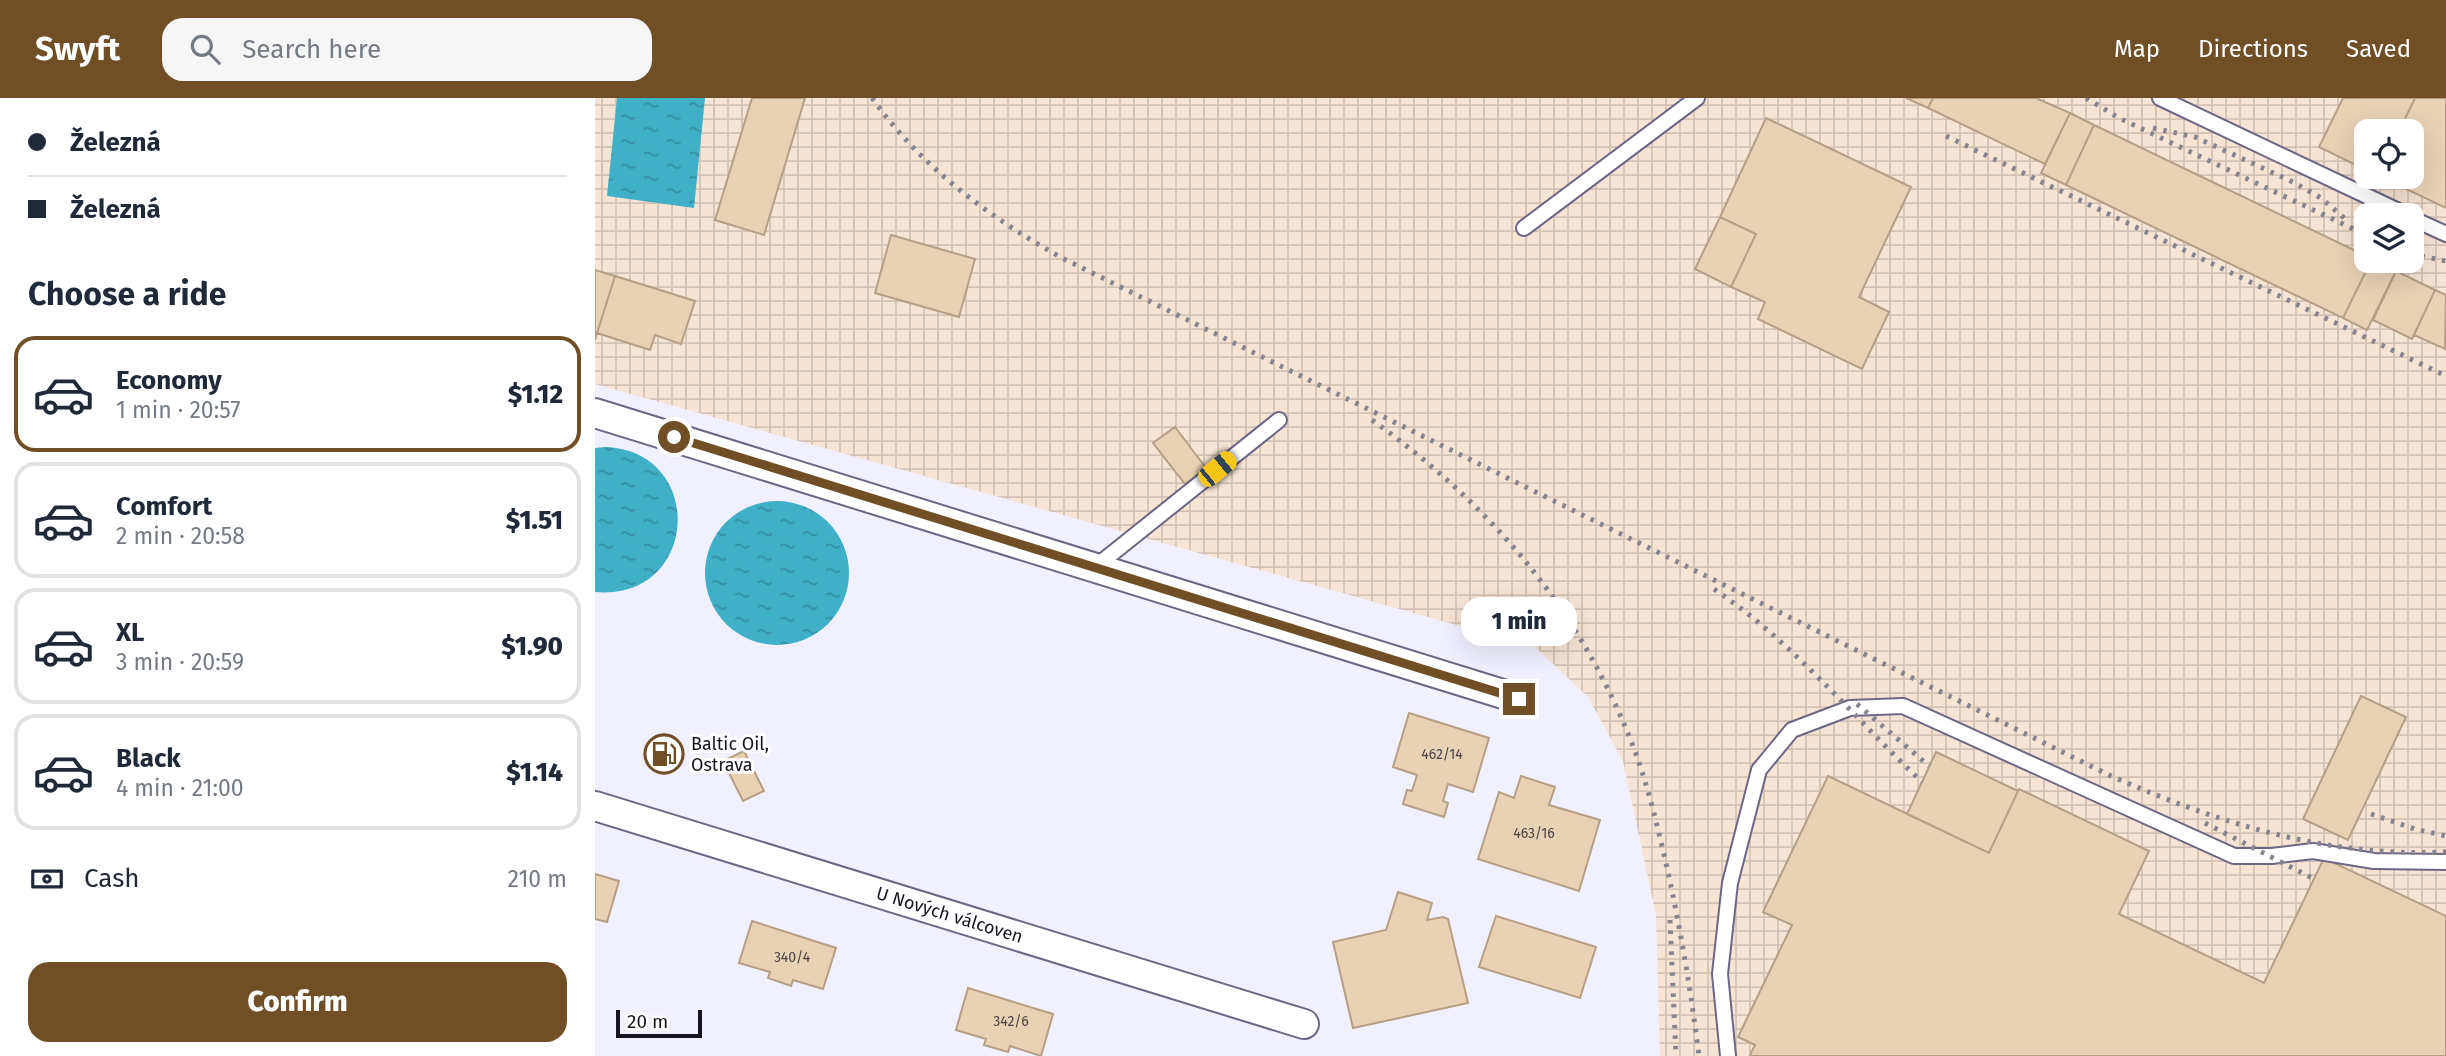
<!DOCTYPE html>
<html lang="en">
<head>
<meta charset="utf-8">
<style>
	:root { --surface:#fff; --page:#f6f6f7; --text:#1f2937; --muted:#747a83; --line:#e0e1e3; --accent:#704f26 }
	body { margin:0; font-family:"Fira Sans",sans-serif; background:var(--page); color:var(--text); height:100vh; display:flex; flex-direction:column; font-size:26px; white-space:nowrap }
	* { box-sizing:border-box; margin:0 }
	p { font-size:23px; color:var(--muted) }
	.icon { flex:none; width:38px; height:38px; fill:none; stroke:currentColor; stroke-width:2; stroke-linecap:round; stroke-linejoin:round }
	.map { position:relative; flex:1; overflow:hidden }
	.details { display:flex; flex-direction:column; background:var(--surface); width:595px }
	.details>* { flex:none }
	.top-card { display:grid; align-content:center; height:154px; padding:0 28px; background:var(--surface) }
	.buttons { position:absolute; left:1759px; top:21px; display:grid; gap:14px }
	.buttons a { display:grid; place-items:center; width:70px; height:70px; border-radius:14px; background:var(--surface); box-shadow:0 7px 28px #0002; font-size:35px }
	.scale { position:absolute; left:21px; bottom:18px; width:86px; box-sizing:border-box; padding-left:7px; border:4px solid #171521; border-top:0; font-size:19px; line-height:24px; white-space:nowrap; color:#171521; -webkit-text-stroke:5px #fff; paint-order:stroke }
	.end { position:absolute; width:32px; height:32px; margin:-16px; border:9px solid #704f26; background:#fff; box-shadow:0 0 0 4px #fff }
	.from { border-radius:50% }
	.bubble { position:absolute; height:49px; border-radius:21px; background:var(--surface); box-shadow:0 7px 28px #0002; font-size:23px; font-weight:800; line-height:49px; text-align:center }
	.car { position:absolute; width:21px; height:42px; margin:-21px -10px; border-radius:9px; box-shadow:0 0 5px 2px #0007; background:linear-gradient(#f5c518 24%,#345 0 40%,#f5c518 0 76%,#345 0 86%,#f5c518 0) }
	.top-card b { display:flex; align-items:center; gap:24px; height:66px; font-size:26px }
	.top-card b+b { border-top:2px solid var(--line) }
	.top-card i { width:18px; height:18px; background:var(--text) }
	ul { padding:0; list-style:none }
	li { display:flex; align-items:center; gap:21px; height:116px; margin:0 14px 10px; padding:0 14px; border:4px solid var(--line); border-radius:21px }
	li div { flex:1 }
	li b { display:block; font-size:26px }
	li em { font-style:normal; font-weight:800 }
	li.selected { border-color:var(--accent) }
	li>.icon { width:63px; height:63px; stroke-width:1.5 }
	h2 { padding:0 28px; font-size:32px; line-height:84px }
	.pay { display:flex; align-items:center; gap:18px; height:77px; padding:0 28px; font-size:26px }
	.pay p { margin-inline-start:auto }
	.button { display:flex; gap:14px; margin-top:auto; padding:14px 28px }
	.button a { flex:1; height:80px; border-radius:21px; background:var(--accent); color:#fff; font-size:28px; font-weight:800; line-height:80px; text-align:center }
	header { display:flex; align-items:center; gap:42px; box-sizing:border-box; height:98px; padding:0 35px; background:var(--accent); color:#fff }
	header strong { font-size:33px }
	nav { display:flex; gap:38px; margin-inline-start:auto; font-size:24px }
	.search { width:490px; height:63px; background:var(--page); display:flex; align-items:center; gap:18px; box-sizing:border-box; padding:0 24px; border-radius:21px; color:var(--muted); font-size:26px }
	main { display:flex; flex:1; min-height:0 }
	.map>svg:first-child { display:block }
	.industrial { fill:url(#industrial-grid); fill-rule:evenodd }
	.water { fill:url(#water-ripples) }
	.building { fill:#e9d1b4; stroke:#b69f84; stroke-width:2 }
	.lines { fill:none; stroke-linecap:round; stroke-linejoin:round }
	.service-casing { stroke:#6b6785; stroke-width:18 }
	.minor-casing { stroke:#6b6785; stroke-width:32 }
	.service { stroke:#fff; stroke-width:14 }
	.minor { stroke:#fff; stroke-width:28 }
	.rail { stroke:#868491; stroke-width:5; stroke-dasharray:3.5 7; stroke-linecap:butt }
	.route { stroke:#704f26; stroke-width:9 }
	.labels { text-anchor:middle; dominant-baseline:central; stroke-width:6; stroke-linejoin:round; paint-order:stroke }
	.number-label { font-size:14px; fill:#4c4446 }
	.poi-label { font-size:18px; fill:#171521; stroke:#fff; text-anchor:start }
	.street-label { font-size:18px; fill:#171521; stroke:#fff }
</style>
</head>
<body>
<header>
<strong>Swyft</strong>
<div class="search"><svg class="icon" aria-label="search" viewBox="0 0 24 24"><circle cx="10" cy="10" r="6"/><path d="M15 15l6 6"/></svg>Search here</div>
<nav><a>Map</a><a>Directions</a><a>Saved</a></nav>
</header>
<main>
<section class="details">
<div class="top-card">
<b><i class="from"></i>Železná</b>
<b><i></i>Železná</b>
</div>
<h2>Choose a ride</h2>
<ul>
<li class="selected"><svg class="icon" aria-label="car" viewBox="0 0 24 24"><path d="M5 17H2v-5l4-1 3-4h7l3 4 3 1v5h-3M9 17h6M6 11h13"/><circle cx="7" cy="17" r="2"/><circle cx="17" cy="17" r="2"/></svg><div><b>Economy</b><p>1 min · 20:57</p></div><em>$1.12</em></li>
<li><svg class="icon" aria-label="car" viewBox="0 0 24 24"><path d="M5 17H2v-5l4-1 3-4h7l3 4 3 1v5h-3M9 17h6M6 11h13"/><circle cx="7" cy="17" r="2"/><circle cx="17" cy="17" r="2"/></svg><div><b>Comfort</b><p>2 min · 20:58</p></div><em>$1.51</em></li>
<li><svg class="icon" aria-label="car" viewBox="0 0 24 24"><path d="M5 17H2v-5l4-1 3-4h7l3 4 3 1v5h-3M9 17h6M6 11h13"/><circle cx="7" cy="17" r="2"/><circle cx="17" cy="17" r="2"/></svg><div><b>XL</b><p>3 min · 20:59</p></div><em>$1.90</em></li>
<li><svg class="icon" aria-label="car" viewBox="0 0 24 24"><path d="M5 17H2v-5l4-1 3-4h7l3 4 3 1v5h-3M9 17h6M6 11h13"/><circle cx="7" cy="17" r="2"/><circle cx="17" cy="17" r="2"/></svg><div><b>Black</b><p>4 min · 21:00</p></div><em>$1.14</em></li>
</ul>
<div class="pay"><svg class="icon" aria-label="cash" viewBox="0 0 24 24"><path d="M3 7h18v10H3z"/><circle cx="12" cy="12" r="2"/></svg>Cash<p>210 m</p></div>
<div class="button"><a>Confirm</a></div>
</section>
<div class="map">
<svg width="1851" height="958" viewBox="0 0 1851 958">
	<defs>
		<pattern id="industrial-grid" width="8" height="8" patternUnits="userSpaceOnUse" patternTransform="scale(1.75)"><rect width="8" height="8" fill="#f7e4d4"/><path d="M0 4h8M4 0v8" fill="none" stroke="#d3c3b6"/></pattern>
		<pattern id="water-ripples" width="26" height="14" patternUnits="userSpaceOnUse" patternTransform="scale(1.75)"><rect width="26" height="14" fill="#40b0c8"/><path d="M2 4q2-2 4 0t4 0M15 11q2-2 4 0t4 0" fill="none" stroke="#358ea2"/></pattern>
	</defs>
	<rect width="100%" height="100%" fill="#f1f0fe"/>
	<path class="industrial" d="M0 0H1851V958H1065L1061 817 1028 663 993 599 940 549 0 286ZM1771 33H1816V79H1771ZM1771 117H1816V163H1771Z"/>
	<path class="water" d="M22 0H110L99 110 12 98Z
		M12 349C113 355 103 504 0 494V350Z
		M110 475a72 72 0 1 1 144 0a72 72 0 1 1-144 0Z"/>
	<path class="building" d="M157 0H210L169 137 120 122Z
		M1311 0H1338L1333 10Z
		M1338 0H1441L1475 15 1450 66 1333 10Z
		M1748 0H1820L1804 33H1771V72L1724 49Z
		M1820 0H1851V110L1786 79H1816V33H1804Z
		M1475 15 1499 27 1471 87 1446 75Z
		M1171 20 1316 89 1264 199 1294 214 1267 271 1163 221 1170 204 1136 189 1161 136 1125 119Z
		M1499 27 1771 158V163H1776L1748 220 1471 87Z
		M1125 119 1161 136 1136 189 1100 171Z
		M296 137 380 161 364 219 280 195Z
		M1776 163H1781L1801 173 1772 232 1748 220Z
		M0 172 20 178 0 242Z
		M1801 173 1840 192 1817 241 1778 222Z
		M20 178 100 203 86 246 60 237 55 252 2 235Z
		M1840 192 1851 197 1850 251 1819 237Z
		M580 329 611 370 590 386 558 345Z
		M1766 598 1811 619 1753 742 1708 721Z
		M814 615 894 640 878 694 853 686 848 703 853 705 849 719 808 706 812 692 817 693 822 677 798 669Z
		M149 653 169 693 148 703 128 663Z
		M1341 654 1423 693 1394 755 1312 716Z
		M926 678 960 689 954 707 1005 722 984 793 883 761 904 694 919 700Z
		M1233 678 1394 755 1424 691 1554 753 1524 816 1669 885 1729 760 1851 818V958H1157L1155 957 1160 947 1143 939 1197 827 1168 814Z
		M0 776 24 783 12 824 0 821Z
		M803 794 837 805 832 822 848 819 853 821 873 905 758 930 738 844 791 832Z
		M901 818 1001 849 985 900 884 869Z
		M157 823 241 850 228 891 198 882 196 888 173 880 175 874 144 865Z
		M373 890 458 916 446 958 415 948 413 954 389 947 391 941 361 932Z"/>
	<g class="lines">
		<g class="service-casing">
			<path id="service" d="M1565 0 1812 117
				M1816 120 1851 136
				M929 130 1102 0
				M499 470 684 322
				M1133 958 1125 876 1135 785 1164 672 1197 632 1255 610 1308 608 1639 758H1677L1718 753 1779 763 1851 764"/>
		</g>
		<g class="minor-casing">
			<g id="minor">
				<path d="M0 315 924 601"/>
				<path id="s1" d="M0 708 709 926"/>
			</g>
		</g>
		<use href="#service" class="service"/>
		<use href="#minor" class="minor"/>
		<path class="rail" d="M277 0C326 69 394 119 467 160L1516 678C1626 726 1730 759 1851 754
			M1491 0 1524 20 1771 137
			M1558 30 1600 39 1698 84 1726 100 1754 124
			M1351 38 1851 278
			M1816 156 1851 163
			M777 322C894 406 982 507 1036 643 1049 676 1058 710 1066 744 1083 815 1095 886 1104 958
			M1119 491C1199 545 1258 619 1327 684
			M1262 606 1334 668
			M1776 716 1820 731 1851 738
			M1610 725 1719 781
			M1075 822 1081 958"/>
	</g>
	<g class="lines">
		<path class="route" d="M79 339 924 601"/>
	</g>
	<defs>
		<g id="fuel-ring" transform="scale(2.0125)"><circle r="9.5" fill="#fff" stroke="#704f26" stroke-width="1.5"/><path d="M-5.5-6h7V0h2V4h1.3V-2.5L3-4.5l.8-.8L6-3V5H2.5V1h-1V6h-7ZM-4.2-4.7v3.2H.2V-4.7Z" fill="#704f26"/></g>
	</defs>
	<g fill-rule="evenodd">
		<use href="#fuel-ring" x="69" y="656"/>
	</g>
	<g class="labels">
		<g class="number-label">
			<text x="847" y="656">462/14</text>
			<text x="939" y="735">463/16</text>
			<text x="197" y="859">340/4</text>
			<text x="416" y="923">342/6</text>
		</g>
		<g class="poi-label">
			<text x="96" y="646">Baltic Oil,<tspan x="96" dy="21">Ostrava</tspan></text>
		</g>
		<g class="street-label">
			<text stroke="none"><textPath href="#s1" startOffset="371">U Nových válcoven</textPath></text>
		</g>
	</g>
</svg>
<div class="buttons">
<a><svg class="icon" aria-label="locate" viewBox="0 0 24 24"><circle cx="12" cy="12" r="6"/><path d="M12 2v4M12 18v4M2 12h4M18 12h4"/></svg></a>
<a><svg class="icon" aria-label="layers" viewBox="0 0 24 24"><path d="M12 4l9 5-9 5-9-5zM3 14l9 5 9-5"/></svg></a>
</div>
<div class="scale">20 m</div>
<i class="end from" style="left:79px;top:339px"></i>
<i class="end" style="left:924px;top:601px"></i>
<div class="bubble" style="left:866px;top:499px;width:116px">1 min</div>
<i class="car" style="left:622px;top:371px;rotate:51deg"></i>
</div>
</main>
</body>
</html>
